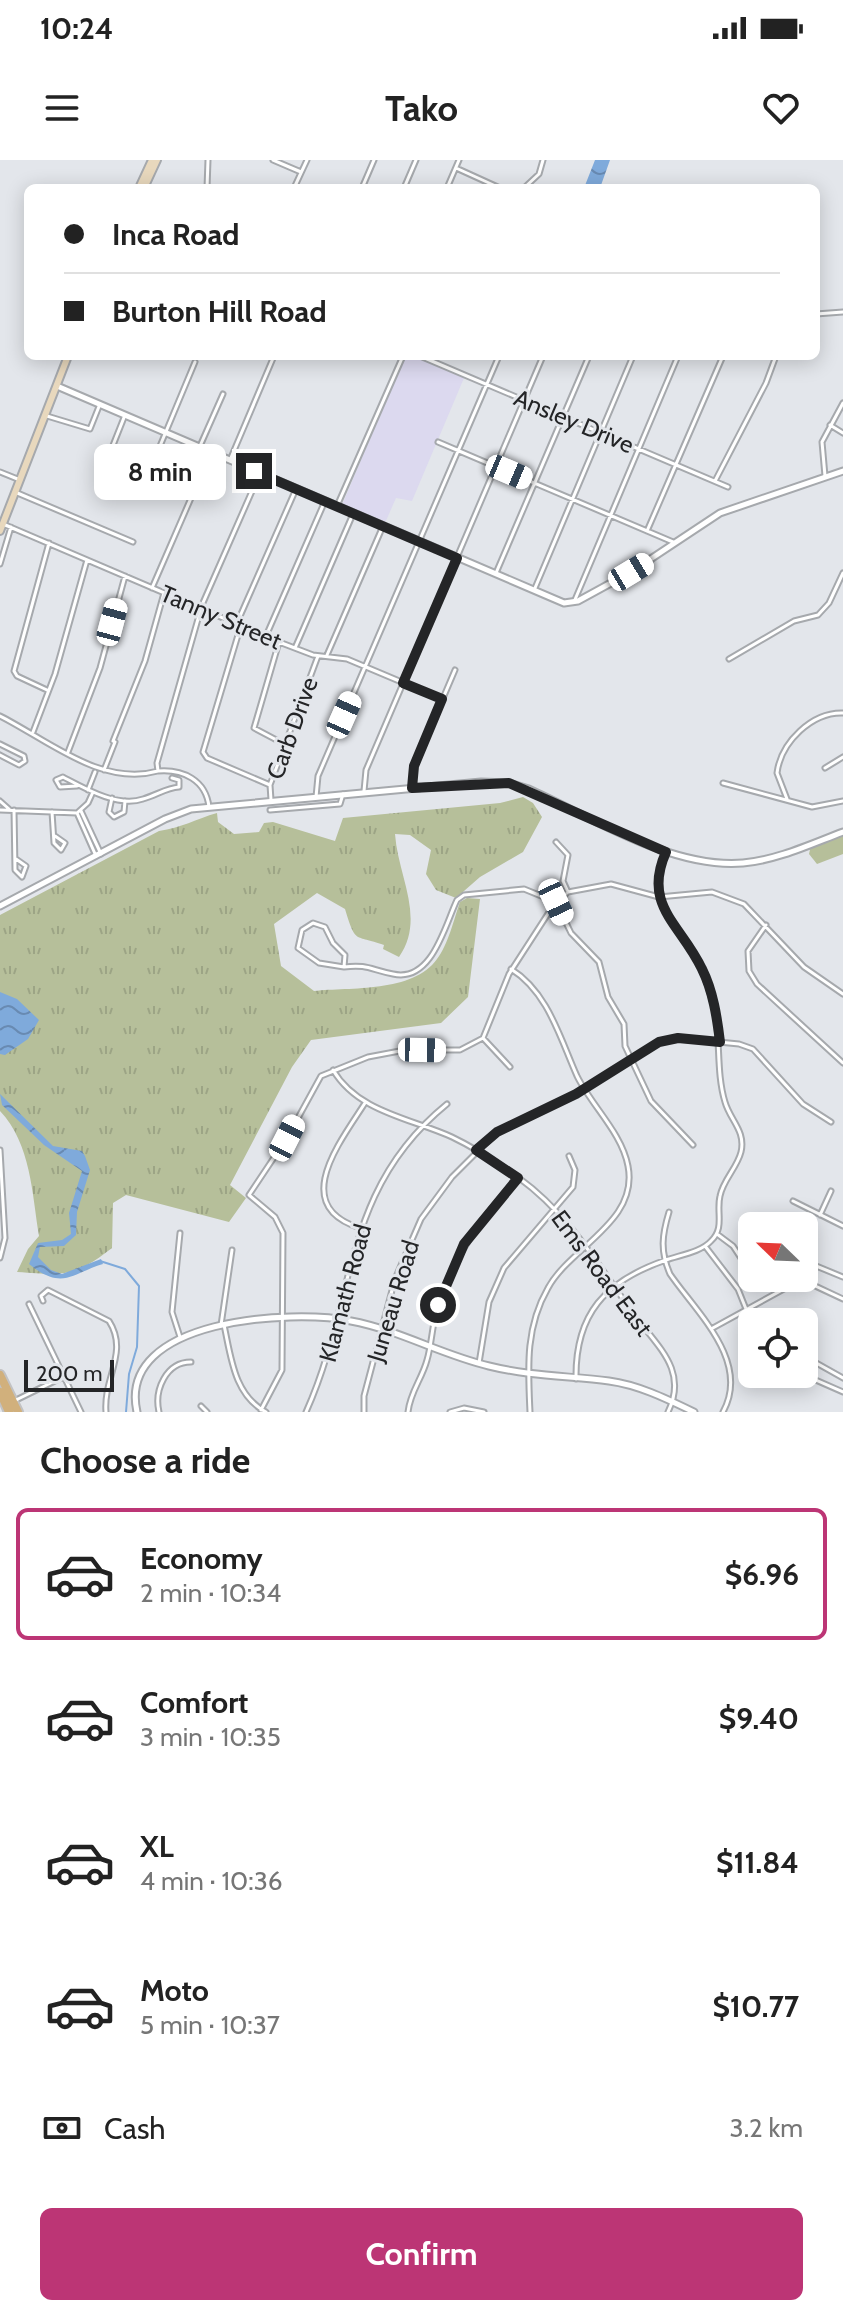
<!DOCTYPE html>
<html lang="en">
<head>
<meta charset="utf-8">
<style>
	:root { --surface:#fff; --page:#f6f6f6; --text:#222; --muted:#767676; --line:#e0e0e0; --accent:#bc3575 }
	body { margin:0; font-family:Cabin,sans-serif; background:var(--page); color:var(--text); height:100vh; display:flex; flex-direction:column; font-size:30px; white-space:nowrap }
	* { box-sizing:border-box; margin:0 }
	p { font-size:26px; color:var(--muted) }
	.icon { flex:none; width:44px; height:44px; fill:none; stroke:currentColor; stroke-width:2; stroke-linecap:round; stroke-linejoin:round }
	.map { position:relative; height:1252px; overflow:hidden }
	.drawer { display:flex; flex-direction:column; background:var(--surface); flex:1 }
	.drawer>* { flex:none }
	.banner { position:absolute; left:24px; top:24px; width:796px; height:176px; border-radius:12px; box-shadow:0 4px 20px #0003; display:grid; align-content:center; height:176px; padding:0 40px; background:var(--surface) }
	.needle { width:52px; rotate:293deg }
	.buttons { position:absolute; left:738px; top:1052px; display:grid; gap:16px }
	.buttons a { display:grid; place-items:center; width:80px; height:80px; border-radius:12px; background:var(--surface); box-shadow:0 4px 20px #0003; font-size:40px }
	.scale { position:absolute; left:24px; bottom:20px; width:90px; box-sizing:border-box; padding-left:8px; border:4px solid #242527; border-top:0; font-size:22px; line-height:28px; white-space:nowrap; color:#242527; -webkit-text-stroke:6px #e3e6eb; paint-order:stroke }
	.end { position:absolute; width:36px; height:36px; margin:-18px; border:10px solid #242527; background:#fff; box-shadow:0 0 0 4px #fff }
	.from { border-radius:50% }
	.bubble { position:absolute; height:56px; border-radius:12px; background:var(--surface); box-shadow:0 4px 20px #0003; font-size:26px; font-weight:700; line-height:56px; text-align:center }
	.car { position:absolute; width:24px; height:48px; margin:-24px -12px; border-radius:10px; box-shadow:0 0 6px 2px #0007; background:linear-gradient(#fff 24%,#345 0 40%,#fff 0 76%,#345 0 86%,#fff 0) }
	.banner b { display:flex; align-items:center; gap:28px; height:76px; font-size:30px }
	.banner b+b { border-top:2px solid var(--line) }
	.banner i { width:20px; height:20px; background:var(--text) }
	ul { padding:0; list-style:none }
	li { display:flex; align-items:center; gap:24px; height:132px; margin:0 16px 12px; padding:0 24px; border:4px solid transparent; border-radius:12px }
	li div { flex:1 }
	li b { display:block; font-size:30px }
	li em { font-style:normal; font-weight:700 }
	li.active { border-color:var(--accent) }
	li>.icon { width:72px; height:72px; stroke-width:1.5 }
	h2 { padding:0 40px; font-size:36px; line-height:96px }
	.pay { display:flex; align-items:center; gap:20px; height:88px; padding:0 40px; font-size:30px }
	.pay p { margin-inline-start:auto }
	.action { display:flex; gap:16px; margin-top:auto; padding:16px 40px }
	.action a { flex:1; height:92px; border-radius:12px; background:var(--accent); color:#fff; font-size:32px; font-weight:700; line-height:92px; text-align:center }
	.status { display:flex; justify-content:space-between; align-items:center; height:56px; padding:0 40px; background:var(--surface); direction:ltr }
	.status svg { height:22px; fill:currentColor }
	header { display:flex; justify-content:space-between; align-items:center; height:104px; padding:0 40px; background:var(--surface); font-size:36px; font-weight:700 }
	.map>svg:first-child { display:block }
	.education { fill:#dcd9ef }
	.grass { fill:url(#grass-tufts) }
	.park { fill:#b6bf9a }
	.water { fill:url(#water-waves) }
	.lines { fill:none; stroke-linecap:round; stroke-linejoin:round }
	.stream { stroke:#7faadb; stroke-width:2 }
	.minor-casing { stroke:#a6a9ad; stroke-width:7 }
	.tertiary-casing { stroke:#a6a9ad; stroke-width:9 }
	.secondary-casing { stroke:#a6a9ad; stroke-width:10 }
	.primary-casing { stroke:#c2c2c3; stroke-width:12 }
	.minor { stroke:#fff; stroke-width:3 }
	.tertiary { stroke:#fff; stroke-width:5 }
	.secondary { stroke:#e8d8bd; stroke-width:6 }
	.primary { stroke:#d1b07c; stroke-width:8 }
	.route { stroke:#242527; stroke-width:10 }
	.labels { text-anchor:middle; dominant-baseline:central; stroke-width:6; stroke-linejoin:round; paint-order:stroke }
	.street-label { font-size:24px; fill:#242527; stroke:#e3e6eb }
</style>
</head>
<body>
<div class="status"><b>10:24</b><svg viewBox="0 0 49 12"><path d="M0 12V9h3v3zM5 12V6h3v6zM10 12V3h3v9zM15 12V0h3v12zM26 1h20v11H26zM47 4h2v5h-2z"/></svg></div>
<header><svg class="icon" aria-label="menu" viewBox="0 0 24 24"><path d="M4 6h16M4 12h16M4 18h16"/></svg>Tako<svg class="icon" aria-label="heart" viewBox="0 0 24 24"><path d="M12 20l-8-8c-3-5 5-10 8-4 3-6 11-1 8 4z"/></svg></header>
<div class="map">
<svg width="843" height="1252" viewBox="0 0 843 1252">
	<defs>
		<pattern id="grass-tufts" width="24" height="20" patternUnits="userSpaceOnUse" patternTransform="scale(2)"><rect width="24" height="20" fill="#b6bf9a"/><path d="M3 7l-1-3M5 7V3M7 7l1-3M15 17l-1-3M17 17v-4M19 17l1-3" fill="none" stroke="#9ca485"/></pattern>
		<pattern id="water-waves" width="16" height="10" patternUnits="userSpaceOnUse" patternTransform="scale(2)"><rect width="16" height="10" fill="#7faadb"/><path d="M0 5q4-4 8 0t8 0" fill="none" stroke="#688ab2"/></pattern>
	</defs>
	<rect width="100%" height="100%" fill="#e3e6eb"/>
	<path class="education" d="M405 196H413L464 218 412 341 396 338 385 363 342 345Z"/>
	<path class="grass" d="M523 637 533 643 542 657 523 692 480 717 456 738 436 730 426 714 431 690 410 675 395 674C398 717 426 758 399 797L383 789 384 785C354 774 356 785 345 749L317 733 274 764 281 806 314 831C350 827 413 833 437 799 448 785 454 759 460 742L467 738 480 739 468 837 441 863 311 880 292 907 230 1025 246 1038 229 1062 126 1035 113 1043 112 1088C73 1118 65 1115 17 1112L28 1089 39 1076C32 1033 31 984 0 951V755L159 671C181 668 196 659 217 653L218 662 234 674 259 672 264 663 273 662 335 681 343 658 500 643Z"/>
	<path class="park" d="M843 675V694L817 704 809 694 811 685Z"/>
	<path class="water" d="M595 0H610L600 28H584Z
		M0 832 17 839 39 860 28 879 5 895 0 894Z
		M0 934 53 986 82 991 85 996 90 1010 77 1052 76 1075 64 1086 40 1087 38 1097 51 1110 62 1114 101 1099 103 1104C74 1112 63 1132 29 1104L38 1083 62 1080 71 1074 69 1053 82 1011 44 985 2 945Z"/>
	<g class="lines">
		<path class="stream" d="M100 1101 125 1109 139 1126 137 1187 129 1214 126 1252"/>
		<g class="minor-casing">
			<path id="minor" d="M273 0 301 12
				M456 8 500 28
				M207 28 208 0
				M294 28 307 0
				M362 28 374 0
				M404 28 416 0
				M447 28 459 0
				M524 28 539 14 543 0
				M816 154 843 152
				M420 196 728 327
				M125 255 104 308 110 316 138 326 150 310 195 202
				M47 256 90 269 100 244
				M830 265 843 273
				M438 282 673 382
				M200 286 223 234
				M230 300 274 196
				M0 312 20 320
				M825 316 822 282 843 243
				M715 321 766 223 776 196
				M15 332 133 382
				M337 346 403 196
				M3 364 279 482 313 495 347 499 442 539
				M647 371 723 196
				M0 404 11 367
				M496 413 589 196
				M152 428 211 292
				M535 428 633 196
				M574 442 678 196
				M237 463 296 329
				M241 465 203 592 207 598 270 625
				M266 476 325 341
				M279 482 254 568 286 585
				M295 488 353 354
				M327 495 383 366
				M729 499 794 461 818 455 829 443 843 413
				M47 530 17 516 14 511 49 383
				M0 556C48 580 101 627 158 611
				M33 572 55 514 87 400
				M113 581 145 501 164 433
				M0 584 24 596 25 601 19 605 0 595
				M68 592 100 508 125 416
				M825 608 843 597
				M104 610 115 582
				M723 623 812 647 843 641
				M77 626 60 627 56 620 63 617C84 628 118 648 143 639 157 635 166 628 179 627V620L172 618
				M412 628 415 604 455 510
				M88 630 95 612
				M364 631 366 610 543 196
				M316 637 318 616 499 196
				M112 638 109 652 114 657 124 652 125 641
				M787 639 777 613C781 582 812 552 843 553
				M271 640 270 625 318 496
				M0 641 9 649
				M209 647C206 620 183 609 158 611L157 603 202 445 260 313
				M0 650 77 653 88 643 93 632
				M14 650 15 710 22 717 26 706 16 699
				M270 650 340 644 343 634
				M81 651 101 694
				M52 652 54 683 61 690 65 683 55 676
				M77 653 96 696
				M556 682 568 695 563 721 568 732
				M313 763 325 767 333 783 345 795 344 807 319 803 298 788 302 770Z
				M766 765 748 791 749 811 757 824 843 903
				M344 807C368 804 371 810 393 814 432 823 445 765 457 740L464 735 524 729 556 742 571 773 599 802 608 837 624 864 625 886 651 941 693 985
				M511 809C548 832 560 878 577 916 591 945 622 973 628 1006 639 1062 570 1087 548 1128 525 1168 528 1208 530 1252
				M483 878 510 907
				M333 910C358 952 410 958 452 977 475 988 498 1003 519 1018 570 1055 599 1107 636 1157 659 1188 688 1211 668 1252
				M0 990 5 1078 0 1098
				M793 1041 843 1066
				M669 1052C662 1075 660 1091 670 1114 696 1152 751 1201 723 1252
				M820 1055 831 1031
				M360 1068C289 1046 340 982 365 943
				M717 1074 733 1086 752 1115
				M705 1086 738 1129 746 1149
				M804 1101 843 1117
				M755 1118H760
				M43 1141 41 1136 48 1130 109 1161C129 1192 103 1218 106 1252
				M29 1144 81 1252
				M221 1165 232 1090
				M224 1165C231 1197 234 1235 266 1252
				M711 1169 795 1123 811 1124 843 1139
				M180 1177 172 1152 180 1073
				M804 1201 811 1200 843 1218
				M479 1203 489 1142 504 1108 573 1027 575 1010 569 996
				M802 1214 843 1232
				M576 1219C575 1154 605 1121 666 1100 680 1095 701 1092 711 1081 725 1068 716 1052 720 1036 723 1020 737 1008 741 992 746 971 730 960 725 942 715 909 722 873 712 840 707 821 701 806 691 790 668 752 646 738 666 692
				M16 1240 63 1217
				M201 1246 207 1252
				M261 1250 282 1210 283 1073 275 1057 249 1035 287 978 321 916 368 897 405 890H460L483 878 509 814 553 746 568 732 611 724 659 737 712 732 744 744 804 807 843 834
				M159 1252C154 1230 166 1202 191 1202
				M306 1252C357 1139 340 1031 447 944
				M364 1252V1236L395 1119 421 1059 452 1017 497 972 576 934 659 882 678 878 739 884 753 889 803 944 831 962
				M408 1252C410 1232 422 1219 427 1200 432 1183 432 1164 438 1146 454 1095 482 1057 518 1018
				M450 1252 464 1248 484 1252"/>
		</g>
		<g class="tertiary-casing">
			<path id="tertiary" d="M57 226 564 443 578 441 631 412 720 353 843 311
				M0 746 165 659 191 649 481 622 509 623 529 629C593 658 672 709 743 703 777 700 811 684 843 672
				M137 1252C116 1158 293 1149 351 1161 399 1170 442 1195 489 1206 529 1216 569 1216 609 1221 639 1225 667 1239 694 1252"/>
		</g>
		<g class="secondary-casing">
			<path id="secondary" d="M139 28 152 0
				M144 28 157 0
				M0 371 68 196"/>
		</g>
		<g class="primary-casing">
			<path id="primary" d="M0 1215 18 1252
				M0 1232 9 1252"/>
		</g>
		<use href="#minor" class="minor"/>
		<use href="#tertiary" class="tertiary"/>
		<use href="#secondary" class="secondary"/>
		<use href="#primary" class="primary"/>
	</g>
	<g class="lines">
		<path class="route" d="M254 311 457 398 403 523 442 539 414 606 412 628 509 623 666 692C642 746 681 764 702 809 713 831 717 857 720 882L678 878 659 882 576 934 497 972 476 990 518 1018 464 1084 438 1145"/>
	</g>
	<g class="labels">
		<g class="street-label">
			<text transform="translate(574 261) rotate(23)">Ansley Drive</text>
			<text transform="translate(221 457) rotate(23)">Tanny Street</text>
			<text transform="translate(292 568) rotate(-70)">Carb Drive</text>
			<text transform="translate(602 1113) rotate(53)">Ems Road East</text>
			<text transform="translate(345 1133) rotate(-75)">Klamath Road</text>
			<text transform="translate(393 1141) rotate(-73)">Juneau Road</text>
		</g>
	</g>
</svg>
<div class="buttons">
<a><svg class="needle" viewBox="-14 -14 28 28"><path d="M0-13l5 13h-10z" fill="#e53935"/><path d="M0 13l5-13h-10z" fill="#767676"/></svg></a>
<a><svg class="icon" aria-label="locate" viewBox="0 0 24 24"><circle cx="12" cy="12" r="6"/><path d="M12 2v4M12 18v4M2 12h4M18 12h4"/></svg></a>
</div>
<div class="scale">200 m</div>
<i class="end from" style="left:438px;top:1145px"></i>
<i class="end" style="left:254px;top:311px"></i>
<div class="bubble" style="left:94px;top:284px;width:132px">8 min</div>
<i class="car" style="left:509px;top:312px;rotate:113deg"></i>
<i class="car" style="left:631px;top:412px;rotate:59deg"></i>
<i class="car" style="left:112px;top:462px;rotate:15deg"></i>
<i class="car" style="left:344px;top:555px;rotate:24deg"></i>
<i class="car" style="left:556px;top:742px;rotate:155deg"></i>
<i class="car" style="left:422px;top:890px;rotate:91deg"></i>
<i class="car" style="left:287px;top:978px;rotate:27deg"></i>
<div class="banner">
<b><i class="from"></i>Inca Road</b>
<b><i></i>Burton Hill Road</b>
</div>
</div>
<section class="drawer">
<h2>Choose a ride</h2>
<ul>
<li class="active"><svg class="icon" aria-label="car" viewBox="0 0 24 24"><path d="M5 17H2v-5l4-1 3-4h7l3 4 3 1v5h-3M9 17h6M6 11h13"/><circle cx="7" cy="17" r="2"/><circle cx="17" cy="17" r="2"/></svg><div><b>Economy</b><p>2 min · 10:34</p></div><em>$6.96</em></li>
<li><svg class="icon" aria-label="car" viewBox="0 0 24 24"><path d="M5 17H2v-5l4-1 3-4h7l3 4 3 1v5h-3M9 17h6M6 11h13"/><circle cx="7" cy="17" r="2"/><circle cx="17" cy="17" r="2"/></svg><div><b>Comfort</b><p>3 min · 10:35</p></div><em>$9.40</em></li>
<li><svg class="icon" aria-label="car" viewBox="0 0 24 24"><path d="M5 17H2v-5l4-1 3-4h7l3 4 3 1v5h-3M9 17h6M6 11h13"/><circle cx="7" cy="17" r="2"/><circle cx="17" cy="17" r="2"/></svg><div><b>XL</b><p>4 min · 10:36</p></div><em>$11.84</em></li>
<li><svg class="icon" aria-label="car" viewBox="0 0 24 24"><path d="M5 17H2v-5l4-1 3-4h7l3 4 3 1v5h-3M9 17h6M6 11h13"/><circle cx="7" cy="17" r="2"/><circle cx="17" cy="17" r="2"/></svg><div><b>Moto</b><p>5 min · 10:37</p></div><em>$10.77</em></li>
</ul>
<div class="pay"><svg class="icon" aria-label="cash" viewBox="0 0 24 24"><path d="M3 7h18v10H3z"/><circle cx="12" cy="12" r="2"/></svg>Cash<p>3.2 km</p></div>
<div class="action"><a>Confirm</a></div>
</section>
</body>
</html>
